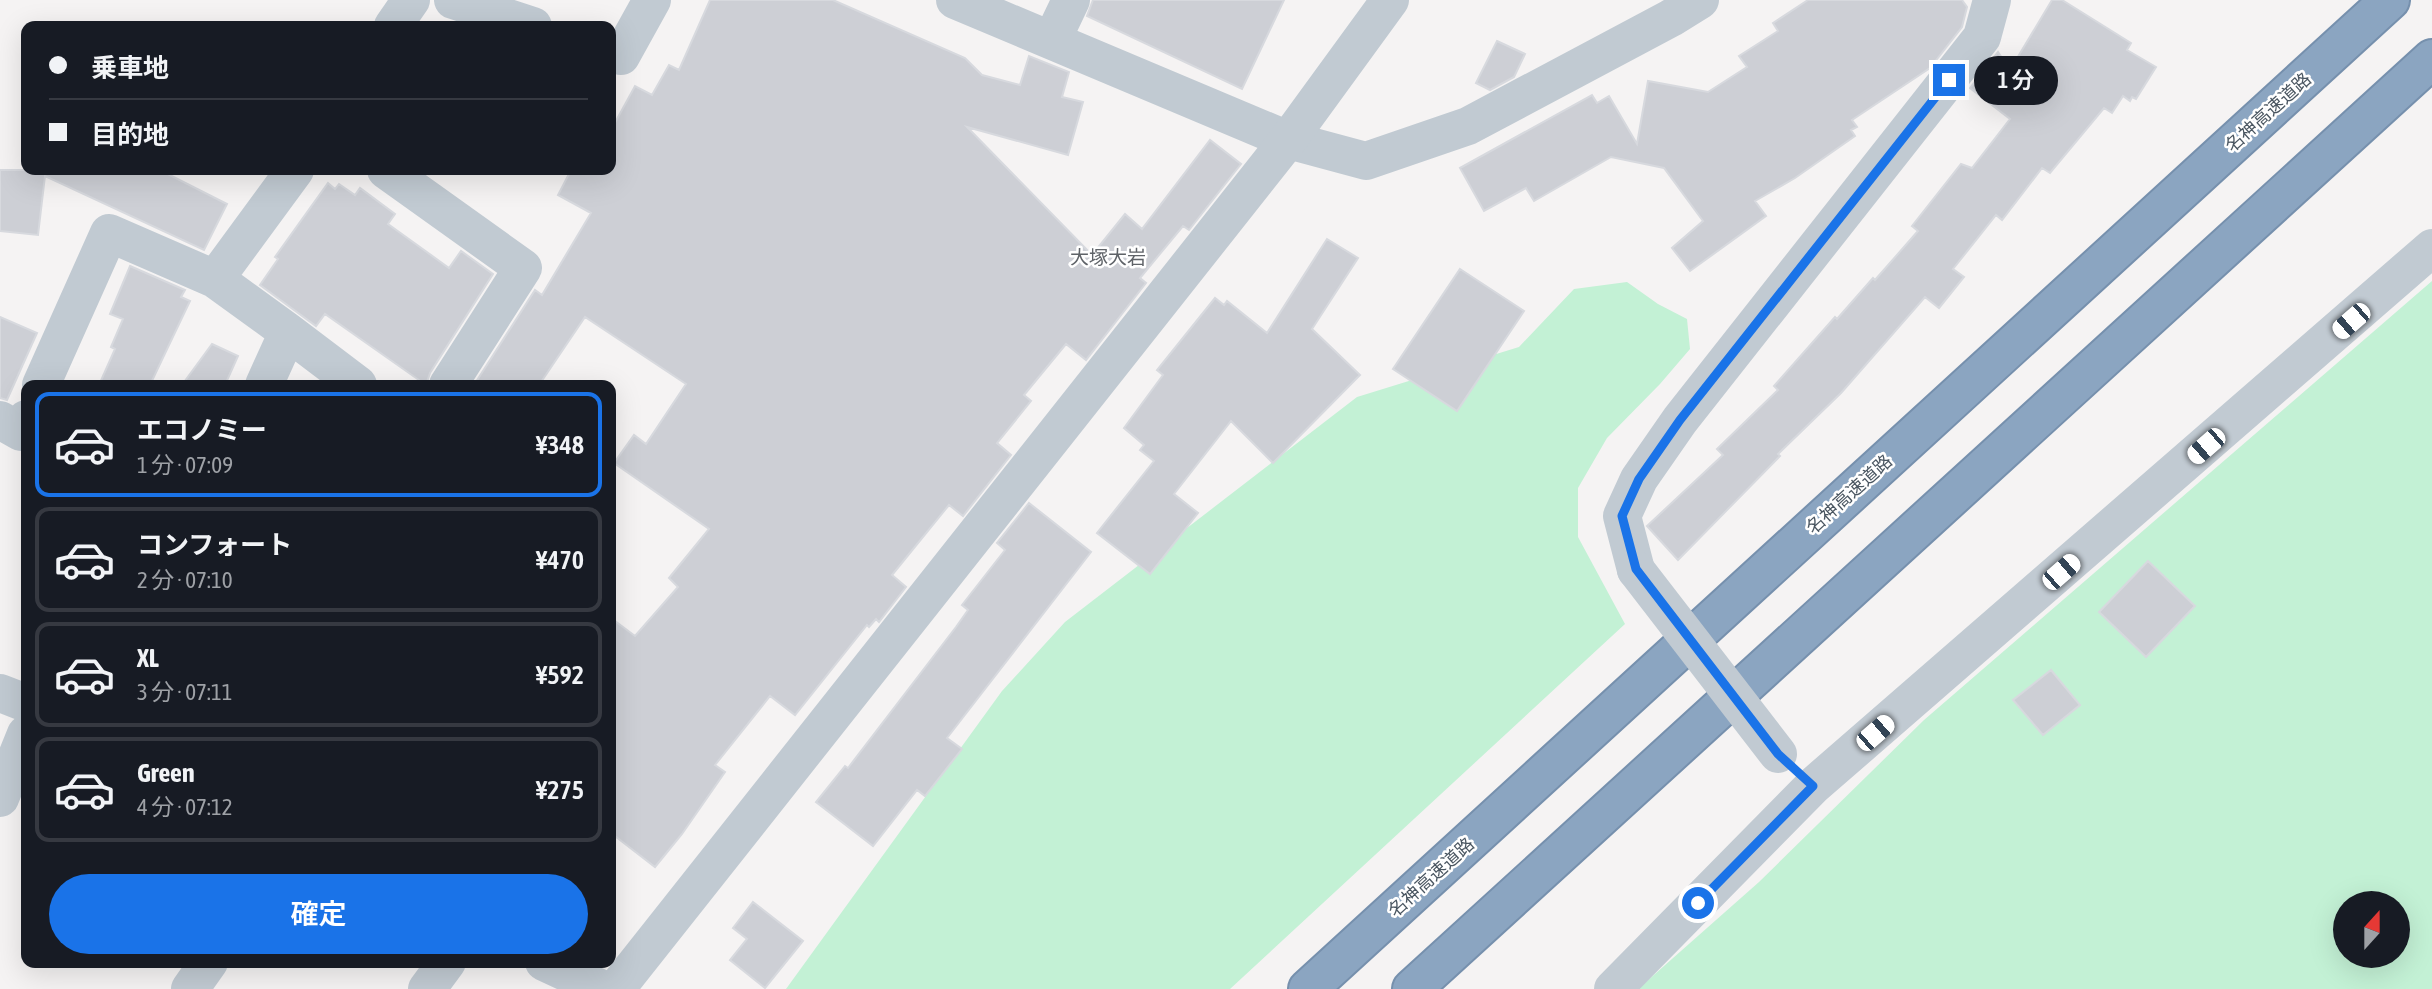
<!DOCTYPE html>
<html lang="ja">
<head>
<meta charset="utf-8">
<style>
	:root { --surface:#171b24; --page:#20242c; --text:#f1f3f6; --muted:#9ea1a6; --line:#363941; --accent:#1a73e8 }
	body { margin:0; font-family:"Asap Condensed","Noto Sans JP",sans-serif; background:var(--page); color:var(--text); height:100vh; display:flex; flex-direction:column; font-size:26px; white-space:nowrap }
	* { box-sizing:border-box; margin:0 }
	p { font-size:23px; color:var(--muted) }
	.icon { flex:none; width:38px; height:38px; fill:none; stroke:currentColor; stroke-width:2; stroke-linecap:round; stroke-linejoin:round }
	.map { position:relative; flex:1; overflow:hidden }
	.side { position:absolute; left:21px; top:380px; width:595px; height:588px; display:flex; flex-direction:column; background:var(--surface); border-radius:14px; box-shadow:0 7px 28px #0002 }
	.side>* { flex:none }
	.hud { position:absolute; left:21px; top:21px; width:595px; height:154px; border-radius:14px; box-shadow:0 7px 28px #0002; display:grid; align-content:center; height:154px; padding:0 28px; background:var(--surface) }
	.needle { width:46px; rotate:21deg }
	.fabs { position:absolute; left:2333px; top:891px; display:grid; gap:14px }
	.fabs a { display:grid; place-items:center; width:77px; height:77px; border-radius:50%; background:var(--surface); box-shadow:0 7px 28px #0002; font-size:35px }
	.end { position:absolute; width:32px; height:32px; margin:-16px; border:9px solid #1a73e8; background:#fff; box-shadow:0 0 0 4px #fff }
	.from { border-radius:50% }
	.bubble { position:absolute; height:49px; border-radius:24px; background:var(--surface); box-shadow:0 7px 28px #0002; font-size:23px; font-weight:600; line-height:49px; text-align:center }
	.car { position:absolute; width:21px; height:42px; margin:-21px -10px; border-radius:9px; box-shadow:0 0 5px 2px #0007; background:linear-gradient(#fff 24%,#345 0 40%,#fff 0 76%,#345 0 86%,#fff 0) }
	.hud b { display:flex; align-items:center; gap:24px; height:66px; font-size:26px }
	.hud b+b { border-top:2px solid var(--line) }
	.hud i { width:18px; height:18px; background:var(--text) }
	ul { padding:12px 0 0; list-style:none }
	li { display:flex; align-items:center; gap:21px; height:105px; margin:0 14px 10px; padding:0 14px; border:4px solid var(--line); border-radius:14px }
	li div { flex:1 }
	li b { display:block; font-size:26px }
	li em { font-style:normal; font-weight:600 }
	li.current { border-color:var(--accent) }
	li>.icon { width:63px; height:63px; stroke-width:1.5 }
	.action { display:flex; gap:14px; margin-top:auto; padding:14px 28px }
	.action a { flex:1; height:80px; border-radius:42px; background:var(--accent); color:#fff; font-size:28px; font-weight:600; line-height:80px; text-align:center }
	.map>svg:first-child { display:block }
	.green { fill:#c3f1d5; fill-rule:evenodd }
	.building { fill:#cdcfd5; stroke:#d7d9de; stroke-width:2 }
	.lines { fill:none; stroke-linecap:round; stroke-linejoin:round }
	.motorway-casing { stroke:#7690ad; stroke-width:42 }
	.minor { stroke:#c1cad2; stroke-width:38 }
	.tertiary { stroke:#c1cad2; stroke-width:38 }
	.motorway { stroke:#8ba5c1; stroke-width:38 }
	.minor-bridge { stroke:#c1cad2; stroke-width:38 }
	.route { stroke:#1a73e8; stroke-width:9 }
	.labels { text-anchor:middle; dominant-baseline:central; stroke-width:5; stroke-linejoin:round; paint-order:stroke }
	.street-label { font-size:18px; fill:#4a5661; stroke:#fff }
	.neighbourhood-label { font-size:19px; fill:#5f6368; stroke:#fff }
</style>
</head>
<body>
<div class="map">
<svg width="2432" height="989" viewBox="0 0 2432 989">
	<rect width="100%" height="100%" fill="#f5f3f3"/>
	<path class="green" d="M2432 281V989H1638L1759 882 1924 720ZM2345 903H2398V956H2345Z
		M1627 282 1658 304 1687 319 1690 349 1660 384 1607 438 1578 488V537L1625 624 1230 989H786L1002 691 1065 622 1357 397 1519 347 1574 289Z"/>
	<path class="building" d="M710 0H833L965 58 982 75 1020 85 1029 56 1069 72 1062 97 1083 102 1068 155 967 127 1092 255 1125 214 1142 229 1210 140 1241 164 1189 230 1183 226 1140 278 1146 283 1086 360 1066 344 1024 395 1031 401 997 443 1011 455 963 516 949 505 892 575 906 587 879 622 876 619 869 627 867 625 795 715 770 696 715 765 725 772 682 834 655 867 611 833V618L635 636 678 587 669 578 709 529 614 463 634 435 646 444 686 384 585 317 539 385H474L535 290 542 295 591 213 558 195 571 170H611V130L635 86 652 95 669 65 679 70Z
		M1093 0H1284L1242 89 1087 16Z
		M1808 0H1962L1967 7 1962 27 1930 68 1852 120 1857 127 1851 130 1855 136 1795 178 1755 201 1766 216 1690 271 1672 248 1703 221 1664 168 1611 157 1534 201 1526 188 1484 211 1460 168 1592 95 1597 103 1609 96 1637 144 1648 81 1708 92 1747 67 1739 56 1778 31 1773 23Z
		M2052 0H2062L2131 43 2127 50 2156 67 2136 99 2132 97 2130 101 2123 96 2112 113 2104 108 2050 173 2042 168 2002 220 1996 215 1953 269 1964 277 1939 308 1925 297 1841 393 1778 454 1780 456 1678 560 1647 526 1723 455 1717 449 1778 390 1774 386 1835 317 1837 319 1873 278 1875 280 1918 231 1912 226 1961 164 1972 168 2010 119 1970 88 1998 52 2010 70Z
		M1497 41 1525 54 1514 77 1490 90 1476 83Z
		M0 170H160L227 204 204 250 45 176 38 235 0 231Z
		M328 183 335 189 339 184 355 195 360 188 395 214 388 224 449 268 461 251 493 274 430 373 426 385 325 314 316 326 260 285 278 259 275 257Z
		M1327 239 1358 258 1312 329 1360 375 1273 463 1231 421 1174 494 1198 513 1150 574 1097 533 1154 461 1140 450 1144 445 1124 428 1163 375 1157 370 1215 298 1224 305 1227 301 1267 333Z
		M130 266 185 290 181 297 190 301 150 385H99L115 349 111 347 123 319 110 314Z
		M1460 269 1524 311 1457 411 1393 369Z
		M0 317 37 333 7 400 0 398Z
		M212 344 238 356 225 385H182Z
		M1029 503 1091 552 947 738 962 749 925 796 917 790 873 846 816 802 845 766 848 768 956 627 968 610 962 605 1005 550 997 543Z
		M2148 561 2195 606 2146 657 2099 612Z
		M2051 670 2080 705 2043 735 2013 700Z
		M753 902 803 941 765 988 730 960 747 939 733 928Z"/>
	<g class="lines">
		<g class="motorway-casing">
			<path id="motorway" d="M1308 989 2390 0
				M1412 989 2432 59"/>
		</g>
		<path class="minor" d="M453 0 533 26
			M955 0 1288 140 1366 161 1468 126 1671 18 1700 0
			M393 26 411 0
			M1052 40 1071 0
			M611 52 621 56 652 0
			M386 170 523 268 448 385
			M288 332 358 385
			M41 385 109 233 215 279
			M264 385 288 332 215 279 295 170
			M0 420 21 432 26 419
			M1636 570 1622 516 1639 479 1680 420 1982 37 1992 0
			M0 693 26 703
			M0 798 26 734
			M544 962 602 989
			M190 989 209 962
			M427 989 447 962
			M1613 989 1813 786 2432 248"/>
		<path class="tertiary" d="M616 989 1288 140 1390 0"/>
		<use href="#motorway" class="motorway"/>
		<path class="minor-bridge" d="M1636 570 1778 754"/>
	</g>
	<g class="lines">
		<path class="route" d="M1698 903 1813 786 1778 754 1636 569 1622 516 1639 479 1680 420 1949 80"/>
	</g>
	<g class="labels">
		<g class="street-label">
			<text transform="translate(2268 112) rotate(-42)">名神高速道路</text>
			<text transform="translate(1849 494) rotate(-42)">名神高速道路</text>
			<text transform="translate(1431 877) rotate(-42)">名神高速道路</text>
		</g>
		<g class="neighbourhood-label">
			<text x="1108" y="257">大塚大岩</text>
		</g>
	</g>
</svg>
<div class="fabs">
<a><svg class="needle" viewBox="-14 -14 28 28"><path d="M0-13l5 13h-10z" fill="#e53935"/><path d="M0 13l5-13h-10z" fill="#9ea1a6"/></svg></a>
</div>
<i class="end from" style="left:1698px;top:903px"></i>
<i class="end" style="left:1949px;top:80px"></i>
<div class="bubble" style="left:1974px;top:56px;width:84px">1 分</div>
<i class="car" style="left:2351px;top:321px;rotate:229deg"></i>
<i class="car" style="left:2206px;top:446px;rotate:229deg"></i>
<i class="car" style="left:2061px;top:572px;rotate:49deg"></i>
<i class="car" style="left:1875px;top:733px;rotate:49deg"></i>
<div class="hud">
<b><i class="from"></i>乗車地</b>
<b><i></i>目的地</b>
</div>
<section class="side">
<ul>
<li class="current"><svg class="icon" aria-label="car" viewBox="0 0 24 24"><path d="M5 17H2v-5l4-1 3-4h7l3 4 3 1v5h-3M9 17h6M6 11h13"/><circle cx="7" cy="17" r="2"/><circle cx="17" cy="17" r="2"/></svg><div><b>エコノミー</b><p>1 分 · 07:09</p></div><em>¥348</em></li>
<li><svg class="icon" aria-label="car" viewBox="0 0 24 24"><path d="M5 17H2v-5l4-1 3-4h7l3 4 3 1v5h-3M9 17h6M6 11h13"/><circle cx="7" cy="17" r="2"/><circle cx="17" cy="17" r="2"/></svg><div><b>コンフォート</b><p>2 分 · 07:10</p></div><em>¥470</em></li>
<li><svg class="icon" aria-label="car" viewBox="0 0 24 24"><path d="M5 17H2v-5l4-1 3-4h7l3 4 3 1v5h-3M9 17h6M6 11h13"/><circle cx="7" cy="17" r="2"/><circle cx="17" cy="17" r="2"/></svg><div><b>XL</b><p>3 分 · 07:11</p></div><em>¥592</em></li>
<li><svg class="icon" aria-label="car" viewBox="0 0 24 24"><path d="M5 17H2v-5l4-1 3-4h7l3 4 3 1v5h-3M9 17h6M6 11h13"/><circle cx="7" cy="17" r="2"/><circle cx="17" cy="17" r="2"/></svg><div><b>Green</b><p>4 分 · 07:12</p></div><em>¥275</em></li>
</ul>
<div class="action"><a>確定</a></div>
</section>
</div>
</body>
</html>
